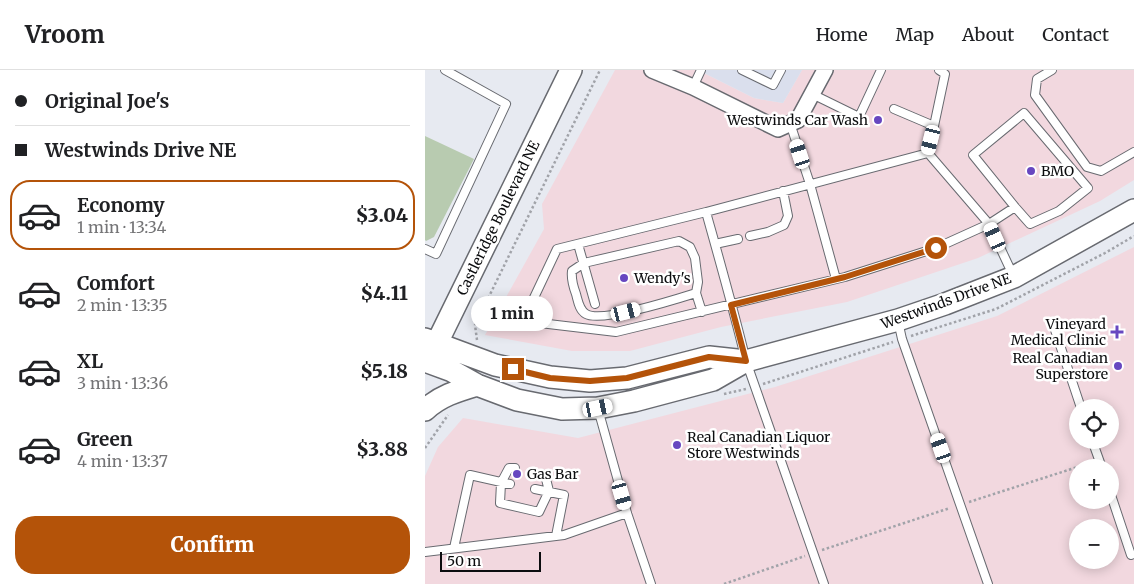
<!DOCTYPE html>
<html lang="en">
<head>
<meta charset="utf-8">
<style>
	:root { --surface:#fff; --page:#f6f6f6; --text:#202124; --muted:#757577; --line:#e0e0e0; --accent:#b45309 }
	body { margin:0; font-family:Merriweather,serif; background:var(--page); color:var(--text); height:100vh; display:flex; flex-direction:column; font-size:19px; white-space:nowrap }
	* { box-sizing:border-box; margin:0 }
	p { font-size:16px; color:var(--muted) }
	.icon { flex:none; width:28px; height:28px; fill:none; stroke:currentColor; stroke-width:2; stroke-linecap:round; stroke-linejoin:round }
	.map { position:relative; flex:1; overflow:hidden }
	.side { display:flex; flex-direction:column; background:var(--surface); width:425px }
	.side>* { flex:none }
	.guide { display:grid; align-content:center; height:110px; padding:0 15px; background:var(--surface) }
	.tools { position:absolute; left:644px; top:329px; display:grid; gap:10px }
	.tools a { display:grid; place-items:center; width:50px; height:50px; border-radius:50%; background:var(--surface); box-shadow:0 2px 12px #0003; font-size:25px }
	.scale { position:absolute; left:15px; bottom:12px; width:101px; box-sizing:border-box; padding-left:5px; border:2px solid #0b0c0e; border-top:0; font-size:14px; line-height:18px; white-space:nowrap; color:#0b0c0e; -webkit-text-stroke:4px #fff; paint-order:stroke }
	.end { position:absolute; width:22px; height:22px; margin:-11px; border:6px solid #b45309; background:#fff; box-shadow:0 0 0 2px #fff }
	.from { border-radius:50% }
	.bubble { position:absolute; height:35px; border-radius:18px; background:var(--surface); box-shadow:0 2px 12px #0003; font-size:16px; font-weight:800; line-height:35px; text-align:center }
	.car { position:absolute; width:15px; height:30px; margin:-15px -8px; border-radius:6px; box-shadow:0 0 4px 1px #0007; background:linear-gradient(#fff 24%,#345 0 40%,#fff 0 76%,#345 0 86%,#fff 0) }
	.guide b { display:flex; align-items:center; gap:18px; height:48px; font-size:19px }
	.guide b+b { border-top:1px solid var(--line) }
	.guide i { width:12px; height:12px; background:var(--text) }
	ul { padding:0; list-style:none }
	li { display:flex; align-items:center; gap:15px; height:70px; margin:0 10px 8px; padding:0 5px; border:2px solid transparent; border-radius:20px }
	li div { flex:1 }
	li b { display:block; font-size:19px }
	li em { font-style:normal; font-weight:800 }
	li.selected { border-color:var(--accent) }
	li>.icon { width:45px; height:45px; stroke-width:1.5 }
	.cta { display:flex; gap:10px; margin-top:auto; padding:10px 15px }
	.cta a { flex:1; height:58px; border-radius:20px; background:var(--accent); color:#fff; font-size:20px; font-weight:800; line-height:58px; text-align:center }
	header { display:flex; align-items:center; gap:30px; box-sizing:border-box; height:70px; padding:0 25px; background:var(--surface); border-bottom:1px solid var(--line) }
	header strong { font-size:24px }
	nav { display:flex; gap:28px; margin-inline-start:auto; font-size:18px }
	main { display:flex; flex:1; min-height:0 }
	.map>svg:first-child { display:block }
	.commercial { fill:#f2d8df; fill-rule:evenodd }
	.built { fill:#dadfed }
	.green { fill:#b8cbb0 }
	.lines { fill:none; stroke-linecap:round; stroke-linejoin:round }
	.lane-casing { stroke:#686a70; stroke-width:10 }
	.street-casing { stroke:#686a70; stroke-width:18 }
	.secondary-casing { stroke:#686a70; stroke-width:24 }
	.path { stroke:#a1a3a9; stroke-width:2.5; stroke-dasharray:2.5 2.5; stroke-linecap:butt }
	.lane { stroke:#fff; stroke-width:8 }
	.street { stroke:#fff; stroke-width:15 }
	.secondary { stroke:#fff; stroke-width:21 }
	.route { stroke:#b45309; stroke-width:6 }
	.poi-dot { fill:#6747c0; stroke:#fff; stroke-width:2 }
	.labels { text-anchor:middle; dominant-baseline:central; stroke-width:5; stroke-linejoin:round; paint-order:stroke }
	.poi-label { font-size:14px; fill:#0b0c0e; stroke:#fff; text-anchor:start }
	.street-label { font-size:14px; fill:#0b0c0e; stroke:#fff }
</style>
</head>
<body>
<header>
<strong>Vroom</strong>
<nav><a>Home</a><a>Map</a><a>About</a><a>Contact</a></nav>
</header>
<main>
<section class="side">
<div class="guide">
<b><i class="from"></i>Original Joe's</b>
<b><i></i>Westwinds Drive NE</b>
</div>
<ul>
<li class="selected"><svg class="icon" aria-label="car" viewBox="0 0 24 24"><path d="M5 17H2v-5l4-1 3-4h7l3 4 3 1v5h-3M9 17h6M6 11h13"/><circle cx="7" cy="17" r="2"/><circle cx="17" cy="17" r="2"/></svg><div><b>Economy</b><p>1 min · 13:34</p></div><em>$3.04</em></li>
<li><svg class="icon" aria-label="car" viewBox="0 0 24 24"><path d="M5 17H2v-5l4-1 3-4h7l3 4 3 1v5h-3M9 17h6M6 11h13"/><circle cx="7" cy="17" r="2"/><circle cx="17" cy="17" r="2"/></svg><div><b>Comfort</b><p>2 min · 13:35</p></div><em>$4.11</em></li>
<li><svg class="icon" aria-label="car" viewBox="0 0 24 24"><path d="M5 17H2v-5l4-1 3-4h7l3 4 3 1v5h-3M9 17h6M6 11h13"/><circle cx="7" cy="17" r="2"/><circle cx="17" cy="17" r="2"/></svg><div><b>XL</b><p>3 min · 13:36</p></div><em>$5.18</em></li>
<li><svg class="icon" aria-label="car" viewBox="0 0 24 24"><path d="M5 17H2v-5l4-1 3-4h7l3 4 3 1v5h-3M9 17h6M6 11h13"/><circle cx="7" cy="17" r="2"/><circle cx="17" cy="17" r="2"/></svg><div><b>Green</b><p>4 min · 13:37</p></div><em>$3.88</em></li>
</ul>
<div class="cta"><a>Confirm</a></div>
</section>
<div class="map">
<svg width="709" height="514" viewBox="0 0 709 514">
	<rect width="100%" height="100%" fill="#e7eaf1"/>
	<path class="commercial" d="M190 0H273L329 28 358 33 377 0H709V110L675 131 553 188 422 232 296 257 205 281H147L60 265 119 159 117 134Z
		M709 177V514H0V406L13 377 38 348 153 368 350 317 572 246ZM652 338H685V370H652ZM652 398H685V430H652ZM652 458H685V490H652Z"/>
	<path class="built" d="M273 0H377L358 33 329 28Z"/>
	<path class="green" d="M0 66 49 89 9 167 1 171 0 170Z"/>
	<g class="lines">
		<g class="lane-casing">
			<path id="lane" d="M317 0 348 15 356 0
				M627 0 612 9 610 25 662 97 676 101 709 82
				M268 17 276 0
				M387 24 434 47 456 0
				M469 39 509 56 503 83
				M365 53 385 114 411 209
				M509 56 520 4 514 0
				M281 142 503 83 564 154 511 178 420 207 191 262 98 251 132 179 281 142C295 192 309 241 321 291L399 514
				M325 166 343 162 359 155 363 146 358 121
				M153 174 170 234
				M290 174 313 169
				M0 179 11 184 81 34 20 0
				M588 205 564 154 590 137 605 154 634 141 663 118 599 43 548 85 590 137
				M271 223C252 229 176 253 161 244 154 240 153 231 151 224 148 216 146 209 147 201L159 193 254 171 265 177 270 188 273 212 271 223 277 242
				M473 251 477 269 563 514
				M629 257 656 338
				M173 339 202 443 226 514
				M667 370 677 398
				M90 398H84L76 413 75 433 114 442 124 421 120 405 114 404
				M110 419 139 425 131 466
				M685 422 706 485
				M29 478 45 405 85 414
				M0 482 139 465 202 443"/>
		</g>
		<g class="street-casing">
			<path id="street" d="M227 0 268 17 353 59 373 50 400 0"/>
		</g>
		<g class="secondary-casing">
			<path id="secondary" d="M0 269 70 295 125 307 165 311 202 308 284 287 321 291
				M6 285 146 0
				M0 291 27 301 52 315 92 330 137 339 173 338 209 331 288 310 321 291 473 250 520 234 589 207 709 140
				M0 340C15 326 32 321 52 315"/>
		</g>
		<path class="path" d="M486 266 571 239 680 183 709 166
			M52 270 50 255 175 0
			M338 314 468 272
			M299 324 321 319
			M0 378 23 345
			M544 432 665 393
			M397 480 525 438
			M299 514 380 486"/>
		<use href="#lane" class="lane"/>
		<use href="#street" class="street"/>
		<use href="#secondary" class="secondary"/>
	</g>
	<g class="lines">
		<path class="route" d="M88 299 125 308 165 311 202 308 284 287 321 291 306 235 420 207 511 178"/>
	</g>
	<g class="poi-dot">
		<circle cx="453" cy="50" r="5"/>
		<circle cx="606" cy="101" r="5"/>
		<circle cx="199" cy="208" r="5"/>
		<path d="M689.5 254.5h5v5h5v5h-5v5h-5v-5h-5v-5h5z"/>
		<circle cx="693" cy="296" r="5"/>
		<circle cx="252" cy="375" r="5"/>
		<circle cx="92" cy="404" r="5"/>
	</g>
	<g class="labels">
		<g class="poi-label">
			<text x="443" y="50" text-anchor="end">Westwinds Car Wash</text>
			<text x="616" y="101">BMO</text>
			<text x="209" y="208">Wendy's</text>
			<text x="681" y="254" text-anchor="end">Vineyard<tspan x="681" dy="16">Medical Clinic</tspan></text>
			<text x="683" y="288" text-anchor="end">Real Canadian<tspan x="683" dy="16">Superstore</tspan></text>
			<text x="262" y="367">Real Canadian Liquor<tspan x="262" dy="16">Store Westwinds</tspan></text>
			<text x="102" y="404">Gas Bar</text>
		</g>
		<g class="street-label">
			<text transform="translate(73 148) rotate(-64)">Castleridge Boulevard NE</text>
			<text transform="translate(521 231) rotate(-20)">Westwinds Drive NE</text>
		</g>
	</g>
</svg>
<div class="tools">
<a><svg class="icon" aria-label="locate" viewBox="0 0 24 24"><circle cx="12" cy="12" r="6"/><path d="M12 2v4M12 18v4M2 12h4M18 12h4"/></svg></a>
<a>+</a>
<a>−</a>
</div>
<div class="scale">50 m</div>
<i class="end from" style="left:511px;top:178px"></i>
<i class="end" style="left:88px;top:299px"></i>
<div class="bubble" style="left:46px;top:226px;width:82px">1 min</div>
<i class="car" style="left:506px;top:70px;rotate:194deg"></i>
<i class="car" style="left:375px;top:84px;rotate:342deg"></i>
<i class="car" style="left:570px;top:167px;rotate:336deg"></i>
<i class="car" style="left:201px;top:242px;rotate:76deg"></i>
<i class="car" style="left:173px;top:338px;rotate:78deg"></i>
<i class="car" style="left:516px;top:378px;rotate:341deg"></i>
<i class="car" style="left:197px;top:425px;rotate:164deg"></i>
</div>
</main>
</body>
</html>
